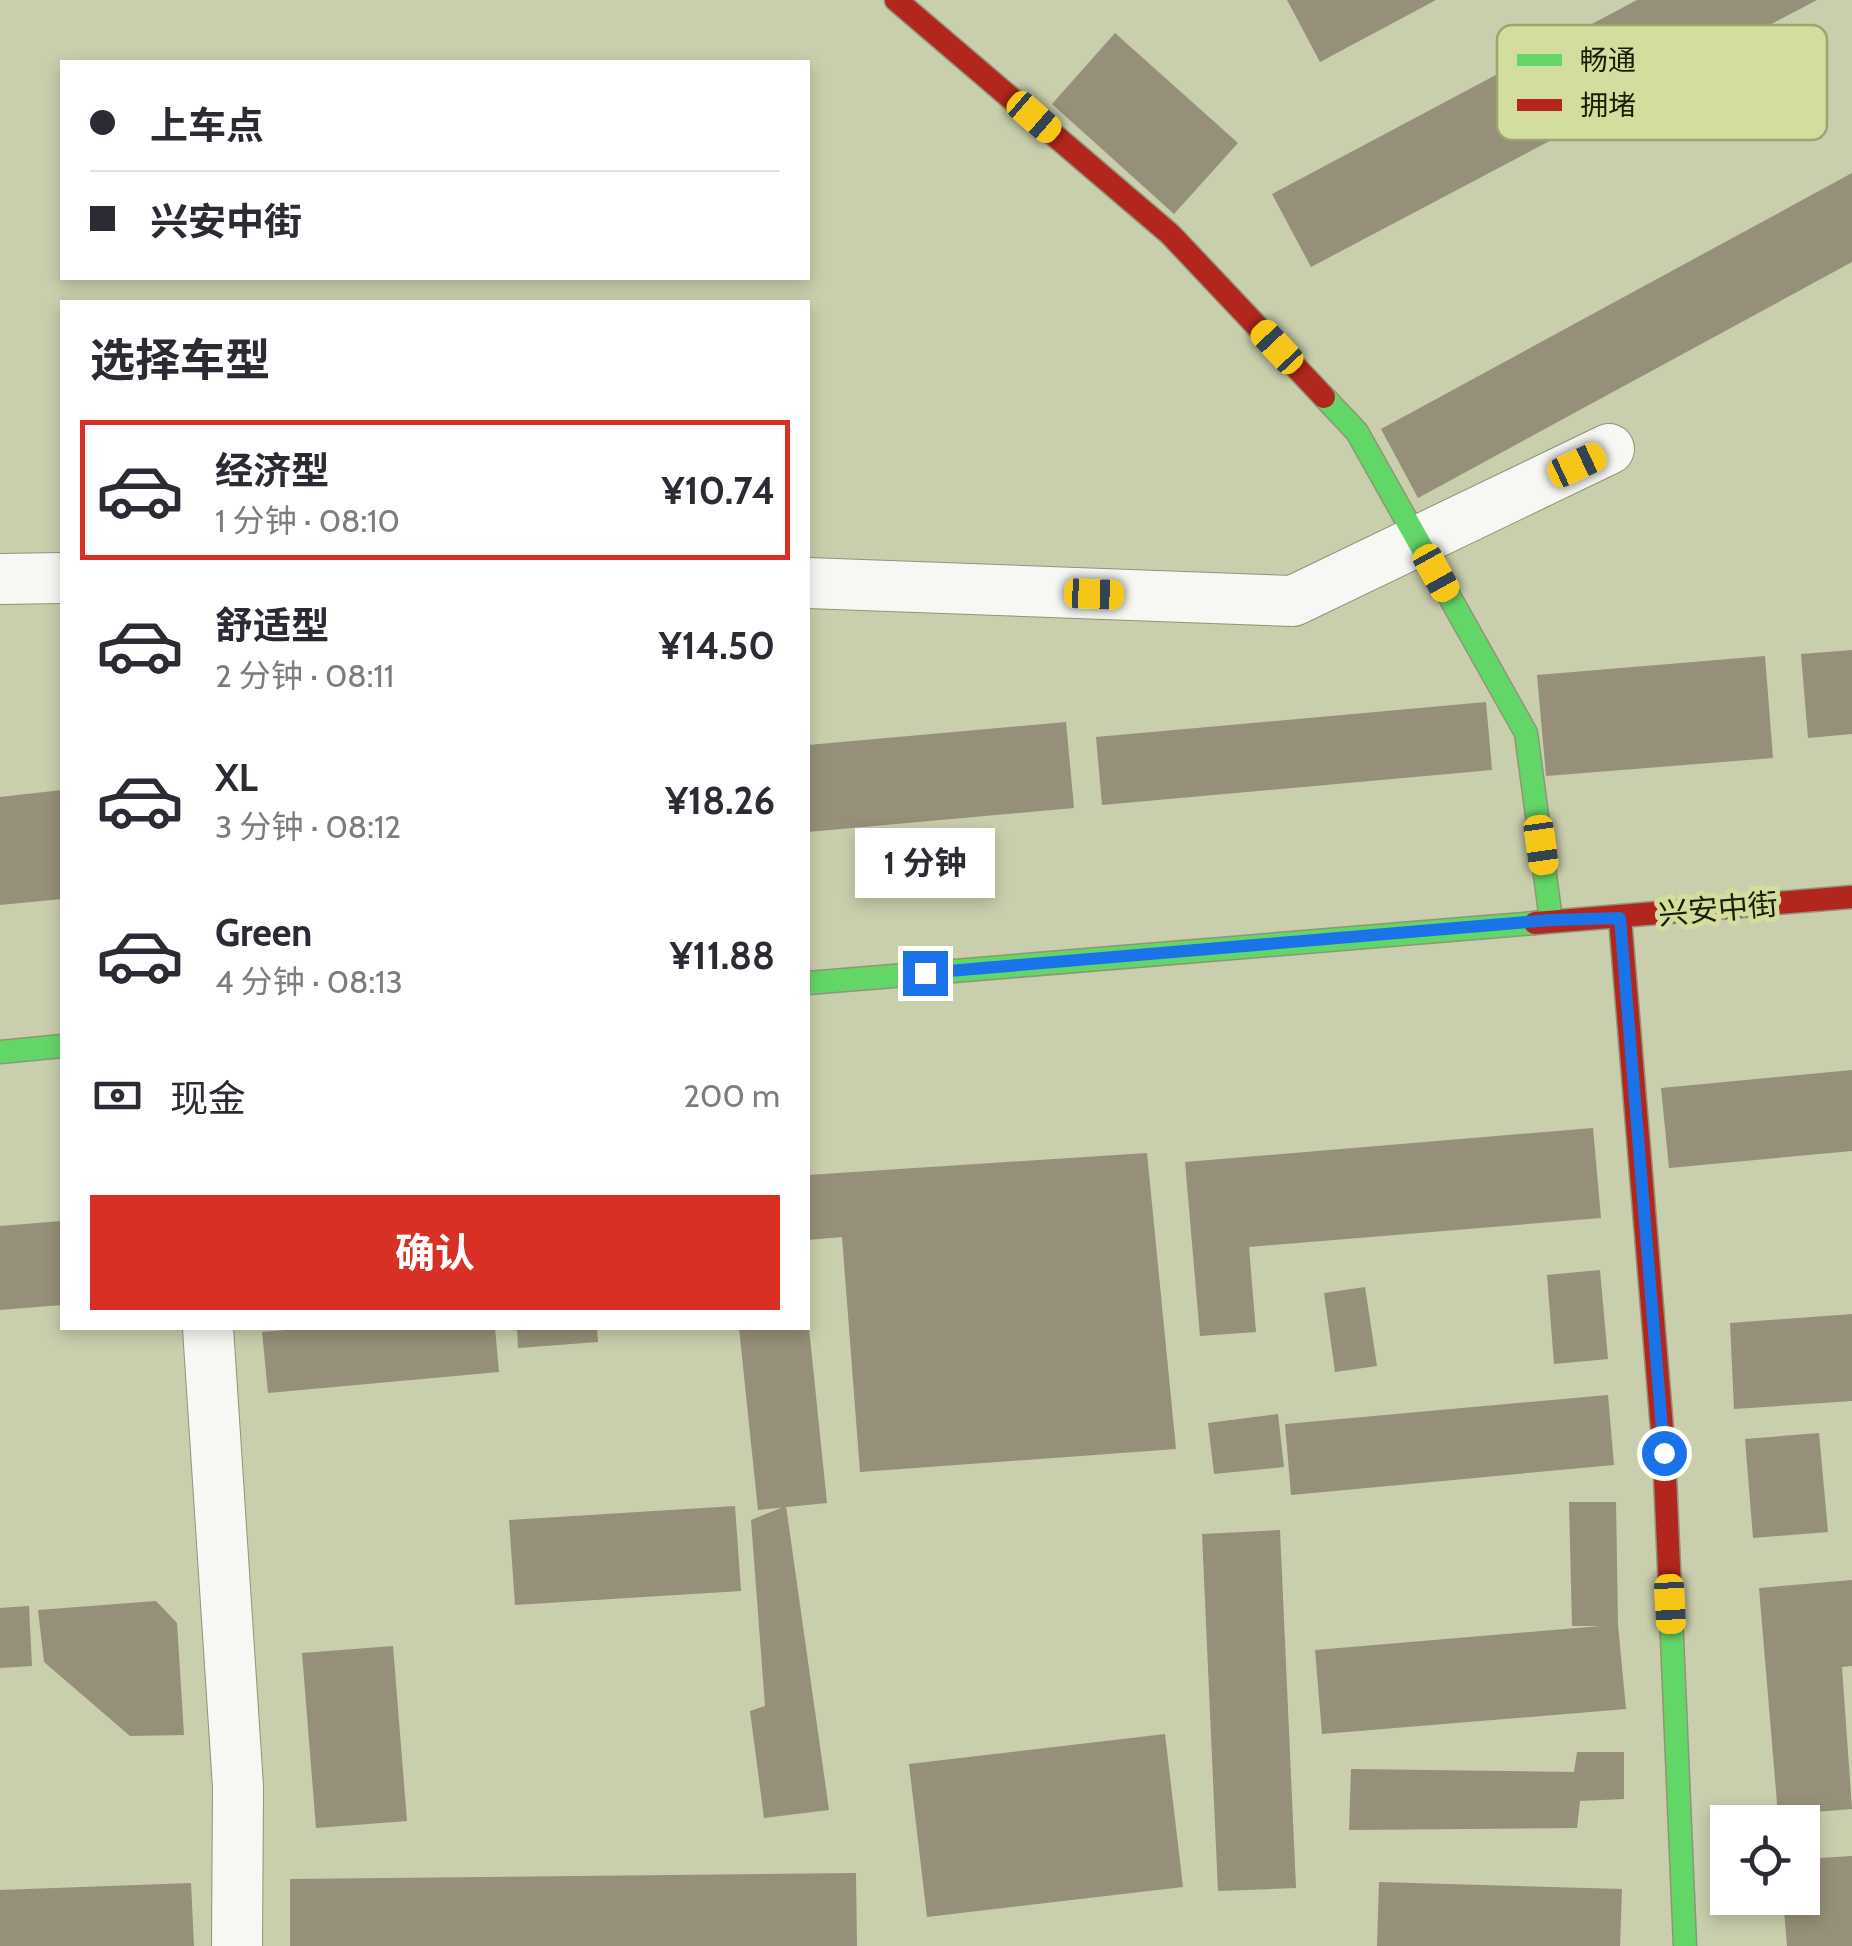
<!DOCTYPE html>
<html lang="zh">
<head>
<meta charset="utf-8">
<style>
	:root { --surface:#fff; --page:#f7f7f7; --text:#2b2b33; --muted:#7c7c81; --line:#e1e1e2; --accent:#d93025 }
	body { margin:0; font-family:Cabin,"Noto Sans SC",sans-serif; background:var(--page); color:var(--text); height:100vh; display:flex; flex-direction:column; font-size:38px; white-space:nowrap }
	* { box-sizing:border-box; margin:0 }
	p { font-size:32px; color:var(--muted) }
	.icon { flex:none; width:55px; height:55px; fill:none; stroke:currentColor; stroke-width:2; stroke-linecap:round; stroke-linejoin:round }
	.map { position:relative; flex:1; overflow:hidden }
	.side { position:absolute; left:60px; top:300px; width:750px; height:1030px; display:flex; flex-direction:column; background:var(--surface); border-radius:0px; box-shadow:0 5px 15px #0003 }
	.side>* { flex:none }
	.banner { position:absolute; left:60px; top:60px; width:750px; height:220px; border-radius:0px; box-shadow:0 5px 15px #0003; display:grid; align-content:center; height:220px; padding:0 30px; background:var(--surface) }
	.tools { position:absolute; left:1710px; top:1805px; display:grid; gap:20px }
	.tools a { display:grid; place-items:center; width:110px; height:110px; border-radius:0px; background:var(--surface); box-shadow:0 5px 15px #0003; font-size:50px }
	.end { position:absolute; width:45px; height:45px; margin:-22px; border:12px solid #1a73e8; background:#fff; box-shadow:0 0 0 5px #fff }
	.from { border-radius:50% }
	.bubble { position:absolute; height:70px; border-radius:0px; background:var(--surface); box-shadow:0 5px 15px #0003; font-size:32px; font-weight:700; line-height:70px; text-align:center }
	.car { position:absolute; width:30px; height:60px; margin:-30px -15px; border-radius:12px; box-shadow:0 0 8px 2px #0007; background:linear-gradient(#f5c518 24%,#345 0 40%,#f5c518 0 76%,#345 0 86%,#f5c518 0) }
	.banner b { display:flex; align-items:center; gap:35px; height:95px; font-size:38px }
	.banner b+b { border-top:2px solid var(--line) }
	.banner i { width:25px; height:25px; background:var(--text) }
	ul { padding:0; list-style:none }
	li { display:flex; align-items:center; gap:30px; height:140px; margin:0 20px 15px; padding:0 10px; border:5px solid transparent; border-radius:0px }
	li div { flex:1 }
	li b { display:block; font-size:38px }
	li em { font-style:normal; font-weight:700 }
	li.active { border-color:var(--accent) }
	li>.icon { width:90px; height:90px; stroke-width:1.5 }
	h2 { padding:0 30px; font-size:45px; line-height:120px }
	.pay { display:flex; align-items:center; gap:25px; height:110px; padding:0 30px; font-size:38px }
	.pay p { margin-inline-start:auto }
	.action { display:flex; gap:20px; margin-top:auto; padding:20px 30px }
	.action a { flex:1; height:115px; border-radius:0px; background:var(--accent); color:#fff; font-size:40px; font-weight:700; line-height:115px; text-align:center }
	.map>svg:first-child { display:block }
	.building { fill:#968f79 }
	.lines { fill:none; stroke-linecap:round; stroke-linejoin:round }
	.street-casing { stroke:#909479; stroke-width:52 }
	.fast-casing { stroke:#909479; stroke-width:25 }
	.jam-casing { stroke:#909479; stroke-width:25 }
	.street { stroke:#f7f8f3; stroke-width:50 }
	.fast { stroke:#63d668; stroke-width:22 }
	.jam { stroke:#b3261e; stroke-width:22 }
	.route { stroke:#1a73e8; stroke-width:12 }
	.labels { text-anchor:middle; dominant-baseline:central; stroke-width:10; stroke-linejoin:round; paint-order:stroke }
	.street-label { font-size:30px; fill:#1b1e05; stroke:#d3dd9d }
	.key { fill:#d3dd9d; stroke:#9ca46f; stroke-width:2.5 }
	.key-label { font-size:28px; fill:#1b1e05 }
</style>
</head>
<body>
<div class="map">
<svg width="1852" height="1946" viewBox="0 0 1852 1946">
	<rect width="100%" height="100%" fill="#c9ceac"/>
	<path class="building" d="M1287 0H1436L1320 62Z
		M1637 0H1817L1311 267 1272 194Z
		M1115 33 1238 143 1174 214 1052 104Z
		M1852 173V262L1418 498 1381 429Z
		M1852 650V734L1808 738 1801 654Z
		M1765 656 1773 758 1546 776 1537 675Z
		M1486 702 1492 770 1102 805 1096 737Z
		M1066 722 1074 808 808 832V745Z
		M62 790V899L0 905V797Z
		M1852 1070V1151L1669 1168 1661 1088Z
		M1593 1128 1601 1218 1249 1247 1256 1332 1200 1336 1185 1162Z
		M1147 1153 1176 1449 860 1472 842 1237 808 1240V1175Z
		M62 1221V1305L0 1310V1226Z
		M1600 1270 1608 1359 1554 1364 1547 1275Z
		M1365 1287 1377 1366 1335 1372 1324 1293Z
		M1852 1314V1401L1734 1409 1730 1323Z
		M310 1328H495L499 1372 268 1393 262 1332Z
		M517 1328H597L598 1342 518 1348Z
		M739 1328H809L827 1503 758 1510Z
		M1608 1395 1614 1465 1291 1495 1285 1424Z
		M1278 1414 1284 1467 1214 1474 1208 1423Z
		M1819 1433 1828 1532 1753 1538 1745 1439Z
		M1569 1502H1616L1618 1625 1626 1709 1322 1734 1315 1650 1601 1626H1572Z
		M735 1506 741 1591 515 1605 509 1520Z
		M786 1506 829 1810 764 1818 750 1711 765 1706 751 1520Z
		M1280 1530 1296 1888 1218 1891 1202 1534Z
		M1852 1580V1666L1842 1667 1852 1809 1778 1815 1759 1588Z
		M156 1601 177 1623 184 1735 130 1736 44 1662 38 1610Z
		M29 1606 32 1666 0 1668V1608Z
		M393 1646 407 1821 316 1828 302 1653Z
		M1165 1734 1183 1887 927 1917 909 1764Z
		M1577 1752H1624V1799L1580 1801 1577 1828 1349 1830 1351 1769 1574 1772Z
		M1852 1856V1946H1787L1783 1898H1802V1859Z
		M856 1873 857 1946H290V1879Z
		M1379 1882 1622 1889 1620 1946H1377Z
		M191 1883 194 1946H0V1890Z"/>
	<g class="lines">
		<g class="street-casing">
			<path id="street" d="M0 579 62 578
				M808 583 1293 601 1609 449
				M208 1328 238 1787 237 1946"/>
		</g>
		<g class="fast-casing">
			<path id="fast" d="M1324 397 1357 432 1526 733 1551 920
				M808 983 1535 923
				M0 1052 62 1046
				M1670 1591 1685 1946"/>
		</g>
		<g class="jam-casing">
			<path id="jam" d="M896 0 1170 234 1324 397
				M1620 918 1664 1453 1670 1591
				M1535 923 1852 897"/>
		</g>
		<use href="#street" class="street"/>
		<use href="#fast" class="fast"/>
		<use href="#jam" class="jam"/>
	</g>
	<g class="lines">
		<path class="route" d="M925 973 1551 920 1620 918 1664 1453"/>
	</g>
	<g class="labels">
		<g class="street-label">
			<text transform="translate(1718 909) rotate(-5)">兴安中街</text>
		</g>
	</g>
	<rect x="1497" y="25" width="330" height="115" rx="15" class="key"/>
	<rect x="1517" y="54" width="45" height="12" fill="#63d668"/>
	<rect x="1517" y="99" width="45" height="12" fill="#b3261e"/>
	<g class="key-label">
		<text x="1580" y="70">畅通</text>
		<text x="1580" y="115">拥堵</text>
	</g>
</svg>
<div class="tools">
<a><svg class="icon" aria-label="locate" viewBox="0 0 24 24"><circle cx="12" cy="12" r="6"/><path d="M12 2v4M12 18v4M2 12h4M18 12h4"/></svg></a>
</div>
<i class="end from" style="left:1664px;top:1453px"></i>
<i class="end" style="left:925px;top:973px"></i>
<div class="bubble" style="left:855px;top:828px;width:140px">1 分钟</div>
<i class="car" style="left:1034px;top:117px;rotate:131deg"></i>
<i class="car" style="left:1277px;top:347px;rotate:317deg"></i>
<i class="car" style="left:1577px;top:465px;rotate:65deg"></i>
<i class="car" style="left:1436px;top:573px;rotate:151deg"></i>
<i class="car" style="left:1094px;top:594px;rotate:92deg"></i>
<i class="car" style="left:1541px;top:845px;rotate:172deg"></i>
<i class="car" style="left:1670px;top:1604px;rotate:177deg"></i>
<div class="banner">
<b><i class="from"></i>上车点</b>
<b><i></i>兴安中街</b>
</div>
<section class="side">
<h2>选择车型</h2>
<ul>
<li class="active"><svg class="icon" aria-label="car" viewBox="0 0 24 24"><path d="M5 17H2v-5l4-1 3-4h7l3 4 3 1v5h-3M9 17h6M6 11h13"/><circle cx="7" cy="17" r="2"/><circle cx="17" cy="17" r="2"/></svg><div><b>经济型</b><p>1 分钟 · 08:10</p></div><em>¥10.74</em></li>
<li><svg class="icon" aria-label="car" viewBox="0 0 24 24"><path d="M5 17H2v-5l4-1 3-4h7l3 4 3 1v5h-3M9 17h6M6 11h13"/><circle cx="7" cy="17" r="2"/><circle cx="17" cy="17" r="2"/></svg><div><b>舒适型</b><p>2 分钟 · 08:11</p></div><em>¥14.50</em></li>
<li><svg class="icon" aria-label="car" viewBox="0 0 24 24"><path d="M5 17H2v-5l4-1 3-4h7l3 4 3 1v5h-3M9 17h6M6 11h13"/><circle cx="7" cy="17" r="2"/><circle cx="17" cy="17" r="2"/></svg><div><b>XL</b><p>3 分钟 · 08:12</p></div><em>¥18.26</em></li>
<li><svg class="icon" aria-label="car" viewBox="0 0 24 24"><path d="M5 17H2v-5l4-1 3-4h7l3 4 3 1v5h-3M9 17h6M6 11h13"/><circle cx="7" cy="17" r="2"/><circle cx="17" cy="17" r="2"/></svg><div><b>Green</b><p>4 分钟 · 08:13</p></div><em>¥11.88</em></li>
</ul>
<div class="pay"><svg class="icon" aria-label="cash" viewBox="0 0 24 24"><path d="M3 7h18v10H3z"/><circle cx="12" cy="12" r="2"/></svg>现金<p>200 m</p></div>
<div class="action"><a>确认</a></div>
</section>
</div>
</body>
</html>
